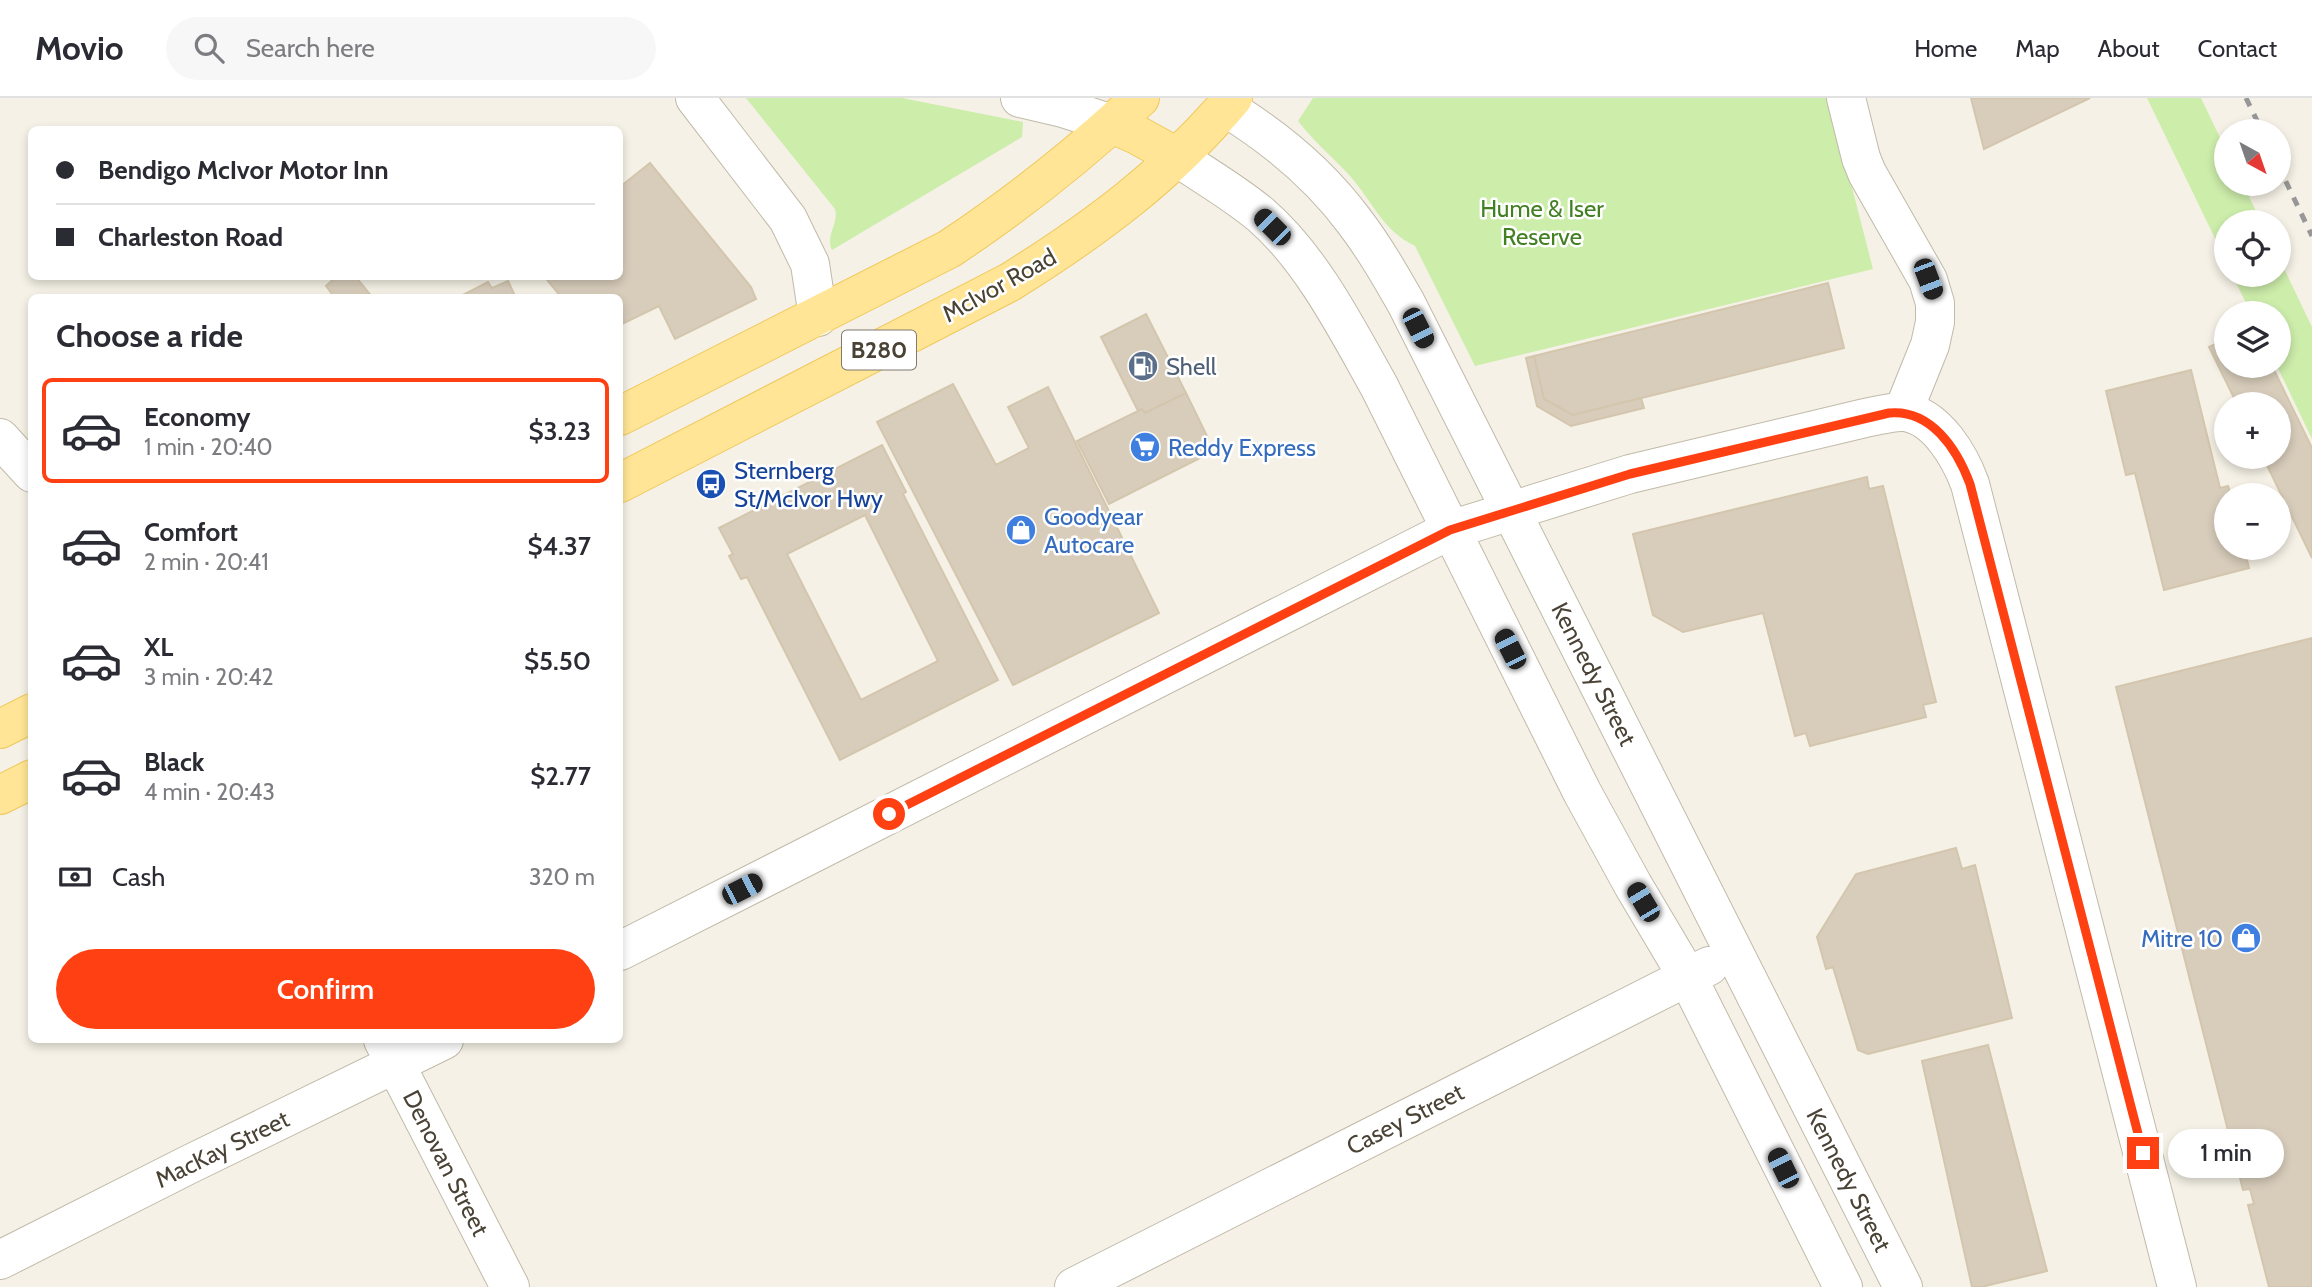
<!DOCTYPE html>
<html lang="en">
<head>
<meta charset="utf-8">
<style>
	:root { --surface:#fff; --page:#f7f7f7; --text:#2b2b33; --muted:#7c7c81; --line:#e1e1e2; --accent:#ff4013 }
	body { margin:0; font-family:Cabin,sans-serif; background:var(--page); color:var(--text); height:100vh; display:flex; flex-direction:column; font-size:26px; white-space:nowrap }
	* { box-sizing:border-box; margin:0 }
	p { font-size:23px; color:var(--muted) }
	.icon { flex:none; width:38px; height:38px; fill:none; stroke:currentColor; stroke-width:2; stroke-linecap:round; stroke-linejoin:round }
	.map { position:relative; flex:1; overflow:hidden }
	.details { position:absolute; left:28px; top:196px; width:595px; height:749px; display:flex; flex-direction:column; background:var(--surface); border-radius:10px; box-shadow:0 4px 10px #0003 }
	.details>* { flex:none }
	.banner { position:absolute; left:28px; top:28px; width:595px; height:154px; border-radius:10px; box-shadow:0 4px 10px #0003; display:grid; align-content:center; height:154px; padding:0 28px; background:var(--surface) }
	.needle { width:46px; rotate:140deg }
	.fabs { position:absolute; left:2214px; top:21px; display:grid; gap:14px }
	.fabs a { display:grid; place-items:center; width:77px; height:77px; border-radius:50%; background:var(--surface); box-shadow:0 4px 10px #0003; font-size:35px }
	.end { position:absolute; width:32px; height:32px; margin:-16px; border:9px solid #ff4013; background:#fff; box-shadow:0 0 0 4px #fff }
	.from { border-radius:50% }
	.bubble { position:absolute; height:49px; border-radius:24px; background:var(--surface); box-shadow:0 4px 10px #0003; font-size:23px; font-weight:600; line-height:49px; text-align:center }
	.car { position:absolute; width:21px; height:42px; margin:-21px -10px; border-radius:9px; box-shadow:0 0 5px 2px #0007; background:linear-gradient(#222 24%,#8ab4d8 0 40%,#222 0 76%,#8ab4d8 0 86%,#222 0) }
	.banner b { display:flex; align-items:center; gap:24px; height:66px; font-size:26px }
	.banner b+b { border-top:2px solid var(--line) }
	.banner i { width:18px; height:18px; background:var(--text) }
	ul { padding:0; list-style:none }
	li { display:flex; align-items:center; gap:21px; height:105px; margin:0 14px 10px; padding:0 14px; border:4px solid transparent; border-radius:10px }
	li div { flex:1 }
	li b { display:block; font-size:26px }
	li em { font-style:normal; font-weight:600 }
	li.on { border-color:var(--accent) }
	li>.icon { width:63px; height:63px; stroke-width:1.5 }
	h2 { padding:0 28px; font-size:32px; line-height:84px }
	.pay { display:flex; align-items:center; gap:18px; height:77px; padding:0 28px; font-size:26px }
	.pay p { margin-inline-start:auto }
	.action { display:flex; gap:14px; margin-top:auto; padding:14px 28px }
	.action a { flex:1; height:80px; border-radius:42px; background:var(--accent); color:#fff; font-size:28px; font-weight:600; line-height:80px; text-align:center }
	header { display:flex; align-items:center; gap:42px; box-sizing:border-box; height:98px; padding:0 35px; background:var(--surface); border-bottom:2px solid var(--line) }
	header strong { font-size:33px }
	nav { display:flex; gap:38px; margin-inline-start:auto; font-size:24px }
	.search { width:490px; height:63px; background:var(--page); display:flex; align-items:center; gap:18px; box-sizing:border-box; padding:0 24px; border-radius:38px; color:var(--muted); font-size:26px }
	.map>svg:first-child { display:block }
	.green { fill:#cdedab }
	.building { fill:#d8cdbb; stroke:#d3c6ad; stroke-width:2; fill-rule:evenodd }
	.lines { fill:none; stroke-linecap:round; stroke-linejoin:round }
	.minor-casing { stroke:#c1baa8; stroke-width:40 }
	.major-casing { stroke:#efc85a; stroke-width:40 }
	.minor { stroke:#fff; stroke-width:38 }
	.major { stroke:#ffe595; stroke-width:38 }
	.rail { stroke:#979797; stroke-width:5; stroke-dasharray:9 9; stroke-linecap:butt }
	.route { stroke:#ff4013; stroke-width:9 }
	.labels { text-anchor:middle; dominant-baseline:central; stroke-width:5; stroke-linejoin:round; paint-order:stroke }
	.shield { fill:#fff; stroke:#807b72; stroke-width:2 }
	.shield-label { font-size:23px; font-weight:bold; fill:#494235 }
	.park-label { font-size:24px; fill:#428022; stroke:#fff }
	.street-label { font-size:24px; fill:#494235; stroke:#fff }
	.service-label { font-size:24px; fill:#4e5e75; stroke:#fff; text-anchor:start }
	.shop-label { font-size:24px; fill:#366cbe; stroke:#fff; text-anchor:start }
	.transit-label { font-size:24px; fill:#164399; stroke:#fff; text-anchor:start }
</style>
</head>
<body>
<header>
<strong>Movio</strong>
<div class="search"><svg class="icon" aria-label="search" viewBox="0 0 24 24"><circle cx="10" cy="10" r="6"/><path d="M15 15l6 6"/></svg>Search here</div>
<nav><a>Home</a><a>Map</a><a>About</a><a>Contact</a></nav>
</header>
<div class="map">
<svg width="2312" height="1189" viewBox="0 0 2312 1189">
	<rect width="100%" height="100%" fill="#f5f1e6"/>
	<path class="green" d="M746 0H902L1023 24 1022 39 832 152C825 138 839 125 835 111Z
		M1313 0H1829L1873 171 1475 268 1415 148C1382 132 1373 104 1350 78 1333 59 1313 43 1298 23Z
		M2147 0H2201L2226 52V86H2243L2261 124H2226V163Z
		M2279 160 2312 229V341L2277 268H2278V215H2251L2232 177H2278Z"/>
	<path class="building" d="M1971 0H2090L1984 51Z
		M650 65 751 189 756 201 675 241 659 208 620 227V200H562L544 178H620V89Z
		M337 178H355L373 200H335L326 188Z
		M508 183 516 200H457L488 184 492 190Z
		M1828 185 1844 250 1573 317 1544 301 1534 258Z
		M1146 216 1186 295 1145 315 1142 311 1138 313 1101 239Z
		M2226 241V268H2272L2312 350V460L2263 359H2278V306H2237L2209 249Z
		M1534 258 1544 301 1573 317 1641 300 1644 310 1571 328 1537 308 1526 260Z
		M2191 272 2220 390 2228 388 2231 397H2226V450H2244L2249 470 2164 492 2135 375 2126 377 2106 293Z
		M953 286 996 367 1029 350 1008 309 1048 289 1159 515 1013 587 877 324Z
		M1186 295 1208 340 1202 359 1109 406 1077 343 1142 311 1145 315Z
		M882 347 906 394 903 396 998 582 840 662 747 479 741 481 729 458 733 456 719 430ZM865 417 938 563 861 602 787 456Z
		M1867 379 1869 391 1883 388 1936 604 1923 607 1926 619 1810 648 1806 635 1795 638 1763 515 1683 534 1653 517 1633 436Z
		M2312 540V1189H2269L2248 1107 2254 1106 2250 1091 2243 1092 2116 589Z
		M1956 750 1962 771 1975 767 2012 920 1868 956 1858 952 1833 869 1826 871 1817 839 1856 776Z
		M1988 947 2047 1173 1981 1189H1972L1922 963Z"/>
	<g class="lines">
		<g class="minor-casing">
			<path id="minor" d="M695 0 788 121 810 166 818 219
				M1020 0 1063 10 1112 26
				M1846 0 1861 60 1867 75 1928 182 1935 205V224L1930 247 1903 314
				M1225 9C1274 39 1320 77 1354 123 1374 149 1390 177 1406 205L1903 1189
				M1177 59C1205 78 1235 95 1261 117 1311 160 1347 231 1379 288L1582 694 1633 787 1687 878 1843 1189
				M0 340 32 375
				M620 853 1450 432 1630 376 1865 320C1878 318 1892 313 1904 314 1937 318 1960 359 1970 386L2177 1189
				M383 942 510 1189
				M0 1162 190 1066 444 942
				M1074 1189 1709 868"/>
		</g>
		<g class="major-casing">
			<path id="major" d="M1112 26 1137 37 1177 59
				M620 318 949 151C1017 106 1080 56 1140 0
				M620 385 1010 184C1095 131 1168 77 1233 0
				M0 631 32 615
				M0 697 32 681"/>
		</g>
		<use href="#minor" class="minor"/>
		<use href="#major" class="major"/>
		<path class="rail" d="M2246 0 2262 33
			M2278 67 2312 138"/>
	</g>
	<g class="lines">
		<path class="route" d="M889 716 1450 432 1630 376 1889 315C1931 311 1957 351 1970 386L2143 1055"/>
	</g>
	<defs>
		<g id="fuel-disc" transform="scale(1.575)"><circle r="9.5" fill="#5c6f8a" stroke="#fff"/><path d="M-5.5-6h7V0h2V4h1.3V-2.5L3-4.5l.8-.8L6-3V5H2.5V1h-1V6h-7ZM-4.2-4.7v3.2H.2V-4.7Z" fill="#fff"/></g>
		<g id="supermarket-disc" transform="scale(1.575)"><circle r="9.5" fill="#3f7fe0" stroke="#fff"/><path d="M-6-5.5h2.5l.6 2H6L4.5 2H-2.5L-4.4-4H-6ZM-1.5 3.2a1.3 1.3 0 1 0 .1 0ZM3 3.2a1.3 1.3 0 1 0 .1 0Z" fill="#fff"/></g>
		<g id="bus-disc" transform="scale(1.575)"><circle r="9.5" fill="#1a4fb4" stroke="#fff"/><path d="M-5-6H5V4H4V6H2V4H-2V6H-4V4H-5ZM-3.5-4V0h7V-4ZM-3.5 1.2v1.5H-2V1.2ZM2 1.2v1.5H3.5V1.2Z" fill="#fff"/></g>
		<g id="shop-disc" transform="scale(1.575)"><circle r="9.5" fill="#3f7fe0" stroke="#fff"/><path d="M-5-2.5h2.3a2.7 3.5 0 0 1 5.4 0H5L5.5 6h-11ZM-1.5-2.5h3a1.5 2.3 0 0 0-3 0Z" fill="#fff"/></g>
	</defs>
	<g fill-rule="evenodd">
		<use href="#fuel-disc" x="1143" y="268"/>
		<use href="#supermarket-disc" x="1145" y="349"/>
		<use href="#bus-disc" x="711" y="386"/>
		<use href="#shop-disc" x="1021" y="432"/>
		<use href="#shop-disc" x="2246" y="840"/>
	</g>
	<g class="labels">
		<rect class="shield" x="842" y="232.5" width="74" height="39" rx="5"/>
		<g class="shield-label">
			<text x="879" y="252">B280</text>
		</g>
		<g class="park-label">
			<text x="1542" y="110">Hume &amp; Iser<tspan x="1542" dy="28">Reserve</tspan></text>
		</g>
		<g class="street-label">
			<text transform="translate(999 187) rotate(-29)">McIvor Road</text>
			<text transform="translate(1594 576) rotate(63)">Kennedy Street</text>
			<text transform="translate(1405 1021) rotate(-27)">Casey Street</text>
			<text transform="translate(222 1051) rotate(-26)">MacKay Street</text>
			<text transform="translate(446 1065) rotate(63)">Denovan Street</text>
			<text transform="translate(1849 1082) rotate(63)">Kennedy Street</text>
		</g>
		<g class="service-label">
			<text x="1166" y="268">Shell</text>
		</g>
		<g class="shop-label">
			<text x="1168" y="349">Reddy Express</text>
			<text x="1044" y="418">Goodyear<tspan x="1044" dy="28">Autocare</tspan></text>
			<text x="2223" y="840" text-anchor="end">Mitre 10</text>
		</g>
		<g class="transit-label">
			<text x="734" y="372">Sternberg<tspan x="734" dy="28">St/McIvor Hwy</tspan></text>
		</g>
	</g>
</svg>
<div class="fabs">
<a><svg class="needle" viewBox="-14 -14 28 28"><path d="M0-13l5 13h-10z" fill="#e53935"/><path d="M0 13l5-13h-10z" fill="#7c7c81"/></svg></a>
<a><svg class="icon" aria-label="locate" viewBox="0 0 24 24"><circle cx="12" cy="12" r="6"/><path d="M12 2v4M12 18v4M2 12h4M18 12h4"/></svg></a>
<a><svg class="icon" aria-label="layers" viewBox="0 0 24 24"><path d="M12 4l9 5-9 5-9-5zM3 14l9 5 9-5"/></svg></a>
<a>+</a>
<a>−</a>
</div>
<i class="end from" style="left:889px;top:716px"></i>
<i class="end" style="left:2143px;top:1055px"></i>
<div class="bubble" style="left:2168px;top:1031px;width:116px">1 min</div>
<i class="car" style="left:1272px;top:129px;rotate:315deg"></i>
<i class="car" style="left:1928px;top:181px;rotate:159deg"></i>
<i class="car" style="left:1418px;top:230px;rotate:153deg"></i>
<i class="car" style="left:1510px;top:551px;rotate:333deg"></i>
<i class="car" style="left:742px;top:791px;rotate:63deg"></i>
<i class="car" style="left:1643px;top:804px;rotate:329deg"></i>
<i class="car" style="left:1783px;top:1070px;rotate:334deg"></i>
<div class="banner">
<b><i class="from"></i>Bendigo McIvor Motor Inn</b>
<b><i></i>Charleston Road</b>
</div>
<section class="details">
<h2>Choose a ride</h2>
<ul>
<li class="on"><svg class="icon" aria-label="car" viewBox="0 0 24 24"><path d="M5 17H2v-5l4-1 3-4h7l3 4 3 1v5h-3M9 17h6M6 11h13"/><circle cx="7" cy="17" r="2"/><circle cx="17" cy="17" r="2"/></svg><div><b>Economy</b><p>1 min · 20:40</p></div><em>$3.23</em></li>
<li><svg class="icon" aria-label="car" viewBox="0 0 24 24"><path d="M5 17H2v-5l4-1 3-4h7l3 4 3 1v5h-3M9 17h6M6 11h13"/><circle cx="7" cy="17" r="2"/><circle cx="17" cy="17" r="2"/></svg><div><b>Comfort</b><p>2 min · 20:41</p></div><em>$4.37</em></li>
<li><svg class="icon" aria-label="car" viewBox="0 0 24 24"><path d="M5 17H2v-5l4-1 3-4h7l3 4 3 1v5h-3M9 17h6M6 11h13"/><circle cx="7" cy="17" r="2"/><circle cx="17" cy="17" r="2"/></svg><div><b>XL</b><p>3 min · 20:42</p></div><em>$5.50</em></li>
<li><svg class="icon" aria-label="car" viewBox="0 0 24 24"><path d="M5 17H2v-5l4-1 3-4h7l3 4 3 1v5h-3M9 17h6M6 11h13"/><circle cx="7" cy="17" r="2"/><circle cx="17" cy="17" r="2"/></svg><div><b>Black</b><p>4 min · 20:43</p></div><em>$2.77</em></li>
</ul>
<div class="pay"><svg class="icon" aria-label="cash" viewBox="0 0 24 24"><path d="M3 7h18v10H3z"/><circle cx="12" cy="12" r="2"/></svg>Cash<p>320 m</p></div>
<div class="action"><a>Confirm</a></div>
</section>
</div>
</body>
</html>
